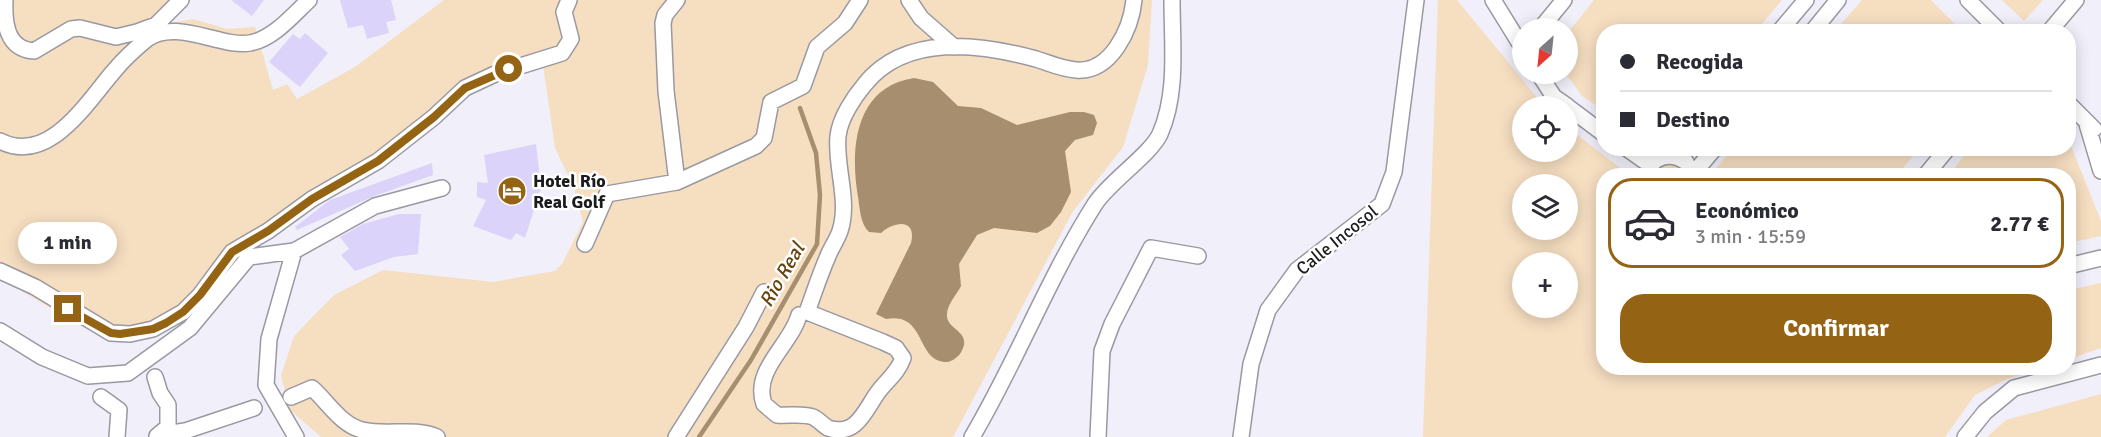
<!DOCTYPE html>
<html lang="es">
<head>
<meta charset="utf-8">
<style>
	:root { --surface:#fff; --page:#f2f2f3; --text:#2b2b33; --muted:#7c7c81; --line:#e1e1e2; --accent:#946313 }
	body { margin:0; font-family:Signika,sans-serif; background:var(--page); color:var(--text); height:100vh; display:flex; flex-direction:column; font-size:22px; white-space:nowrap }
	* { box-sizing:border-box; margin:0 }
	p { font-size:20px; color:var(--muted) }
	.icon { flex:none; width:33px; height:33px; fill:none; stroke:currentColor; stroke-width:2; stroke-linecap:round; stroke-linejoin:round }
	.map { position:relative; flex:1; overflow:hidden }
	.panel { position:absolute; left:1596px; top:168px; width:480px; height:207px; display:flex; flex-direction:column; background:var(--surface); border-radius:24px; box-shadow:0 3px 15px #0003 }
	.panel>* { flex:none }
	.hud { position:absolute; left:1596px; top:24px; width:480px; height:132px; border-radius:24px; box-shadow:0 3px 15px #0003; display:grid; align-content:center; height:132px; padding:0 24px; background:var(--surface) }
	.needle { width:39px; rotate:207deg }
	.controls { position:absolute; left:1512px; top:18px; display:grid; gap:12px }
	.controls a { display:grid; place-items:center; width:66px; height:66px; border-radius:50%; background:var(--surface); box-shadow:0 3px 15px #0003; font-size:30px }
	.end { position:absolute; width:27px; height:27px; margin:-14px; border:8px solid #946313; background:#fff; box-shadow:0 0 0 3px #fff }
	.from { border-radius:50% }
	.bubble { position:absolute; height:42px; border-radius:21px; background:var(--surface); box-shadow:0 3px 15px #0003; font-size:20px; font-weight:700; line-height:42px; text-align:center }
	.hud b { display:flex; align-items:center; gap:21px; height:57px; font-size:22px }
	.hud b+b { border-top:2px solid var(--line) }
	.hud i { width:15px; height:15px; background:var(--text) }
	ul { padding:10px 0 0; list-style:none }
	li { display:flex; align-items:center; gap:18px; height:90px; margin:0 12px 9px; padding:0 12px; border:3px solid transparent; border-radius:24px }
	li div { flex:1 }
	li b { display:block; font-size:22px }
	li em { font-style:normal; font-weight:700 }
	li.on { border-color:var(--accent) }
	li>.icon { width:54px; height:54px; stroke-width:1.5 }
	.button { display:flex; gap:12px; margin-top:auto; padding:12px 24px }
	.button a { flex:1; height:69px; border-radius:24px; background:var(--accent); color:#fff; font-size:24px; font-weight:700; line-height:69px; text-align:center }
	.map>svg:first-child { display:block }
	.green { fill:#f6dec1; fill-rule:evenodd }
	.water { fill:#a78e6f }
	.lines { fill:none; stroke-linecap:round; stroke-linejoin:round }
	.stream { stroke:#a78e6f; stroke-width:4.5 }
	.building { fill:#dbd3f9 }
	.minor-casing { stroke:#9a98a1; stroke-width:18 }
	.minor { stroke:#fff; stroke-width:15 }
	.route { stroke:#946313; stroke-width:8 }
	.labels { text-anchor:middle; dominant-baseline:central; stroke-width:5; stroke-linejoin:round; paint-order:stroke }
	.poi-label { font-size:18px; font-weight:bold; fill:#1c1c1f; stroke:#fff; text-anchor:start }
	.street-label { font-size:18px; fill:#1c1c1f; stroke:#fff }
	.water-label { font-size:20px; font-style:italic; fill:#67440b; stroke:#fff }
</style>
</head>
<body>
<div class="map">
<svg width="2101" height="437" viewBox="0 0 2101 437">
	<rect width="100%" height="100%" fill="#f1eff9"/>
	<path class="green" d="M0 0H191L166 24 193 19 227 29 255 27 273 90 287 84 297 99 355 67 444 0H1152L1148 65 1123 147 1072 213 953 437H321L290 410 281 376 294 336 334 295 383 270 493 282 555 271 562 264 583 222 574 188 555 148 543 65 467 91 263 241C243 266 222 285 198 305 185 316 170 331 154 337 113 352 35 299 0 277Z
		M1438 0H1457L1544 106H1522V152H1568V128L1623 170 1625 175 1604 176V368H2043L2007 379 1975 395 1945 437H1423ZM1568 184V230H1522V184ZM1568 262V308H1522V262Z
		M1594 0H1782L1756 31 1604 32 1603 110 1582 96 1566 74 1568 33Z
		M1862 0H1931L1962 31H1835Z
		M2002 0H2043L2024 21Z
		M2069 141 2101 221V236L2069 243 2068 176 1948 175 1970 149 2068 148Z
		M1733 149V148L1919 149 1897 175H1710Z
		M1669 164 1678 166 1685 176H1654L1659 167Z
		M2101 283V348L2069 359V290Z
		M2101 394V437H1987L2006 420Z"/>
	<path class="water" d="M914 78 933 82 958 106 981 108 1017 125 1070 112H1084L1094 115 1097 123 1093 135 1075 140 1065 151 1071 192 1061 212 1050 226 1037 233 994 228 977 235 959 264 961 286C956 296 946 305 947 317 949 331 974 332 960 354 956 358 954 360 948 362 915 363 927 311 886 319L876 314 911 243C917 218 894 221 881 233L869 232C860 223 860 209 858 197 850 150 854 87 914 78Z"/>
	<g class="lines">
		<path class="stream" d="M699 437 751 360 817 244 820 195 816 153 800 108"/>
	</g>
	<path class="building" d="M231 0H264L252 16Z
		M340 0H391L396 20 386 22 389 33 367 39 363 25 348 28Z
		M305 33 328 53 300 87 269 62 293 34 300 39Z
		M536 144 541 188 525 238 516 233 511 240 473 226 486 200 477 197V182L488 183 484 155Z
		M432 163 433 175 372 197 297 230 295 227 330 200Z
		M399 214H421L418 254 394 257 355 271 341 255 349 249 340 237 363 224Z"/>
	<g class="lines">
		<g class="minor-casing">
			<path id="minor" d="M5 0C4 22 6 49 34 51L71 29 80 28 116 37 137 32 156 25 181 0
				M909 0 921 18 954 47
				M1493 0 1522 47
				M1968 0 2000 32
				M1541 28 1564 0
				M1779 32 1806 0
				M1812 32 1838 0
				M2049 32 2076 0
				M1539 74 1554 97 1567 106
				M2068 103 2094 129
				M1568 107 1604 134
				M2087 124 2101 171
				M0 141C49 166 87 102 114 71 123 60 136 48 147 39 176 18 221 48 250 43 273 39 293 15 309 0
				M1626 148 1650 165
				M1693 174 1715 148
				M1646 176C1651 156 1670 151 1686 162L1693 176
				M1925 176 1948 148
				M677 182 756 146 764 138 771 102 803 86 817 47 845 23 860 0
				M585 244 607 194 677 182 666 91 663 23 665 15 677 0
				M294 251 269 339 266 385 296 437
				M2068 266 2101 258
				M0 271 35 287 111 333 130 334 153 329 183 312 200 295 232 252 268 231 312 199 378 161 434 117 465 88 495 74 562 53 571 39 564 12 569 0
				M799 315C791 345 752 370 764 404L777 415C788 416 803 413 813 417 819 420 823 425 828 428 855 437 864 413 876 395 885 381 897 375 903 358L896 348 883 342 807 312C814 293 820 274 828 256 831 248 837 240 840 231 850 201 835 167 838 136 840 118 854 97 865 84 906 33 981 44 1036 59 1049 63 1062 69 1076 70 1111 73 1131 29 1134 0
				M0 331 42 357 88 376 128 373 190 328 249 257 294 251 375 206 442 188
				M155 377 160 393 168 405V427L157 436
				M101 397 119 410 117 437
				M291 397 312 388C327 401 341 425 362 430 388 436 412 427 437 437
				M159 435 185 431 254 408
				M676 437 746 327 764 292
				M972 437C1017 361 1048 278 1095 204 1109 182 1150 155 1160 134 1178 93 1172 45 1172 0
				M1098 437 1102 351 1112 324 1151 248 1198 256
				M1241 437 1251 364 1268 310 1297 270 1382 204 1394 172 1416 0
				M1965 437 1985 412 2014 388 2101 365"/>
		</g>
		<use href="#minor" class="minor"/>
	</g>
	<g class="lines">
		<path class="route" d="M68 309 111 333 120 334 153 329 166 323 183 312 200 295 232 252 268 231 312 199 378 161 434 117 465 88 509 69"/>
	</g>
	<defs>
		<g id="hotel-disc" transform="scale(1.5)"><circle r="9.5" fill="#946313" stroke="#fff"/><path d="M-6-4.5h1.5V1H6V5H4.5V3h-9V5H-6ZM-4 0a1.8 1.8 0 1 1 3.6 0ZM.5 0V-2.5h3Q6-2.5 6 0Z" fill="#fff"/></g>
	</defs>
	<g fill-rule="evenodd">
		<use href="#hotel-disc" x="512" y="191"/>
	</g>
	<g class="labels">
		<g class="poi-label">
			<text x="533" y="181">Hotel Río<tspan x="533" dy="21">Real Golf</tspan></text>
		</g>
		<g class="street-label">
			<text transform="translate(1337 240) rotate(-39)">Calle Incosol</text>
		</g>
		<g class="water-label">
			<text transform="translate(782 275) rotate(-60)">Rio Real</text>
		</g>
	</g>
</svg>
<div class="controls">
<a><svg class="needle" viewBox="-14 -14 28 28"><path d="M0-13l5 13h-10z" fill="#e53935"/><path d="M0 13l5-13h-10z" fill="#7c7c81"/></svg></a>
<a><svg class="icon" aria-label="locate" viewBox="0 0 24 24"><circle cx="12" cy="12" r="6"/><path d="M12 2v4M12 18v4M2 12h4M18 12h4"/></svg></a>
<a><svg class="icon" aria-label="layers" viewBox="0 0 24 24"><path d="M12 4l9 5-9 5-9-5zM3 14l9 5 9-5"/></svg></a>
<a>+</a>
</div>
<i class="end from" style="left:509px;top:69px"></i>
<i class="end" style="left:68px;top:309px"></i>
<div class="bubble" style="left:18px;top:222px;width:99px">1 min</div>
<div class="hud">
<b><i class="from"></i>Recogida</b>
<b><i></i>Destino</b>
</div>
<section class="panel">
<ul>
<li class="on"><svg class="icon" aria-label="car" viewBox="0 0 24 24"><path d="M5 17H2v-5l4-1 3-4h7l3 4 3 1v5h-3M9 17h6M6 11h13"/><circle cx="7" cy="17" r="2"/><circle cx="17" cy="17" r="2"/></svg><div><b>Económico</b><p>3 min · 15:59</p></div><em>2.77 €</em></li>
</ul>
<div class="button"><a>Confirmar</a></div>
</section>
</div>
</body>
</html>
